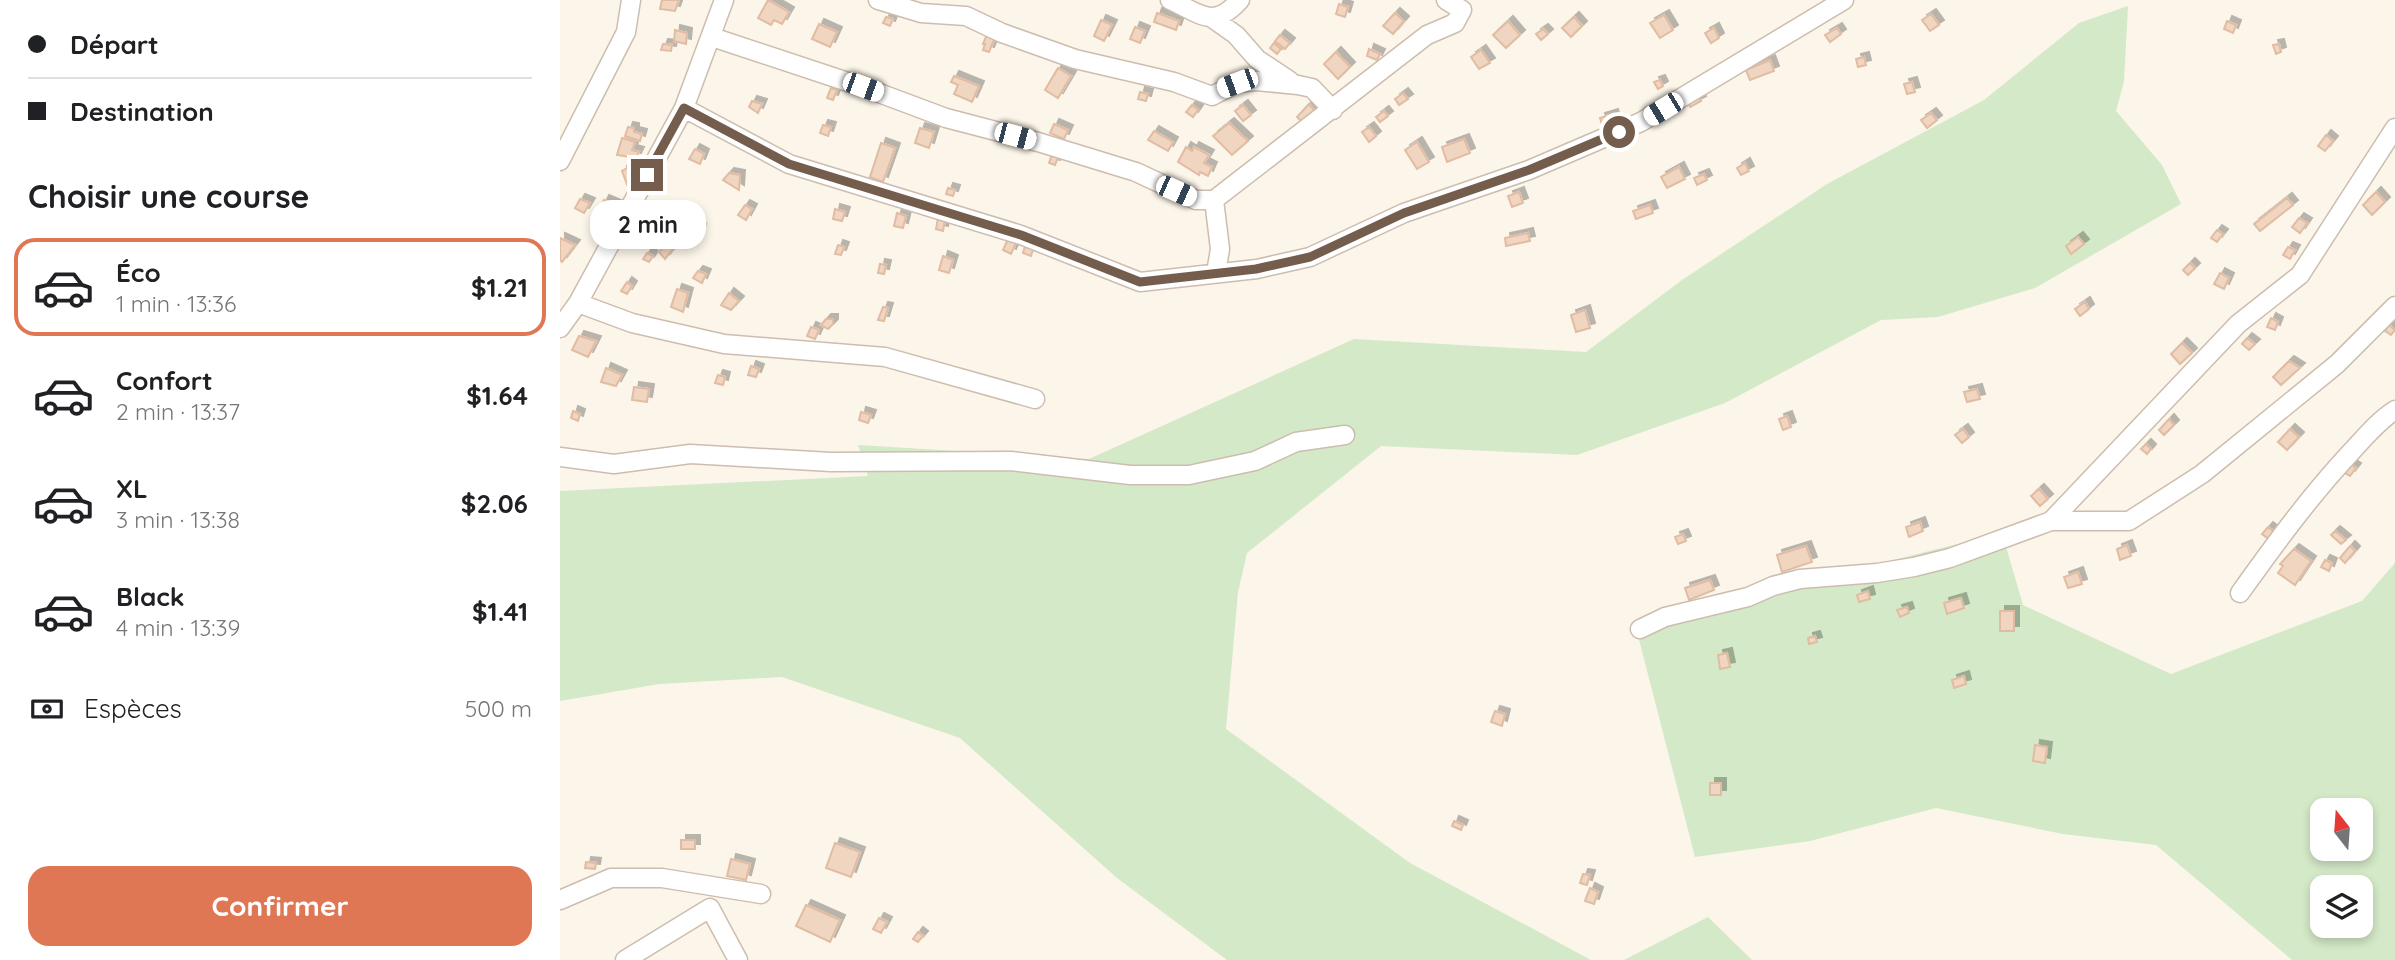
<!DOCTYPE html>
<html lang="fr">
<head>
<meta charset="utf-8">
<style>
	:root { --surface:#fff; --page:#f2f2f2; --text:#202124; --muted:#757577; --line:#e0e0e0; --accent:#df7754 }
	body { margin:0; font-family:Quicksand,sans-serif; background:var(--page); color:var(--text); height:100vh; display:flex; flex-direction:column; font-size:26px; white-space:nowrap }
	* { box-sizing:border-box; margin:0 }
	p { font-size:23px; color:var(--muted) }
	.icon { flex:none; width:38px; height:38px; fill:none; stroke:currentColor; stroke-width:2; stroke-linecap:round; stroke-linejoin:round }
	.map { position:relative; flex:1; overflow:hidden }
	.drawer { display:flex; flex-direction:column; background:var(--surface); width:560px }
	.drawer>* { flex:none }
	.hud { display:grid; align-content:center; height:154px; padding:0 28px; background:var(--surface) }
	.needle { width:46px; rotate:343deg }
	.fabs { position:absolute; left:1750px; top:798px; display:grid; gap:14px }
	.fabs a { display:grid; place-items:center; width:63px; height:63px; border-radius:14px; background:var(--surface); box-shadow:0 4px 10px #0003; font-size:35px }
	.end { position:absolute; width:32px; height:32px; margin:-16px; border:9px solid #755d4d; background:#fff; box-shadow:0 0 0 4px #fff }
	.from { border-radius:50% }
	.bubble { position:absolute; height:49px; border-radius:21px; background:var(--surface); box-shadow:0 4px 10px #0003; font-size:23px; font-weight:800; line-height:49px; text-align:center }
	.car { position:absolute; width:21px; height:42px; margin:-21px -10px; border-radius:9px; box-shadow:0 0 5px 2px #0007; background:linear-gradient(#fff 24%,#345 0 40%,#fff 0 76%,#345 0 86%,#fff 0) }
	.hud b { display:flex; align-items:center; gap:24px; height:66px; font-size:26px }
	.hud b+b { border-top:2px solid var(--line) }
	.hud i { width:18px; height:18px; background:var(--text) }
	ul { padding:0; list-style:none }
	li { display:flex; align-items:center; gap:21px; height:98px; margin:0 14px 10px; padding:0 14px; border:4px solid transparent; border-radius:21px }
	li div { flex:1 }
	li b { display:block; font-size:26px }
	li em { font-style:normal; font-weight:800 }
	li.active { border-color:var(--accent) }
	li>.icon { width:63px; height:63px; stroke-width:1.5 }
	h2 { padding:0 28px; font-size:32px; line-height:84px }
	.pay { display:flex; align-items:center; gap:18px; height:77px; padding:0 28px; font-size:26px }
	.pay p { margin-inline-start:auto }
	.action { display:flex; gap:14px; margin-top:auto; padding:14px 28px }
	.action a { flex:1; height:80px; border-radius:21px; background:var(--accent); color:#fff; font-size:28px; font-weight:800; line-height:80px; text-align:center }
	main { display:flex; flex:1; min-height:0 }
	.map>svg:first-child { display:block }
	.green { fill:#d4e9c7; fill-rule:evenodd }
	.building { fill:#f0d5c1; stroke:#e2bca2; stroke-width:2; filter:url(#shadow) }
	.lines { fill:none; stroke-linecap:round; stroke-linejoin:round }
	.street-casing { stroke:#cdbdaf; stroke-width:21 }
	.street { stroke:#fff; stroke-width:18 }
	.route { stroke:#755d4d; stroke-width:9 }
</style>
</head>
<body>
<main>
<section class="drawer">
<div class="hud">
<b><i class="from"></i>Départ</b>
<b><i></i>Destination</b>
</div>
<h2>Choisir une course</h2>
<ul>
<li class="active"><svg class="icon" aria-label="car" viewBox="0 0 24 24"><path d="M5 17H2v-5l4-1 3-4h7l3 4 3 1v5h-3M9 17h6M6 11h13"/><circle cx="7" cy="17" r="2"/><circle cx="17" cy="17" r="2"/></svg><div><b>Éco</b><p>1 min · 13:36</p></div><em>$1.21</em></li>
<li><svg class="icon" aria-label="car" viewBox="0 0 24 24"><path d="M5 17H2v-5l4-1 3-4h7l3 4 3 1v5h-3M9 17h6M6 11h13"/><circle cx="7" cy="17" r="2"/><circle cx="17" cy="17" r="2"/></svg><div><b>Confort</b><p>2 min · 13:37</p></div><em>$1.64</em></li>
<li><svg class="icon" aria-label="car" viewBox="0 0 24 24"><path d="M5 17H2v-5l4-1 3-4h7l3 4 3 1v5h-3M9 17h6M6 11h13"/><circle cx="7" cy="17" r="2"/><circle cx="17" cy="17" r="2"/></svg><div><b>XL</b><p>3 min · 13:38</p></div><em>$2.06</em></li>
<li><svg class="icon" aria-label="car" viewBox="0 0 24 24"><path d="M5 17H2v-5l4-1 3-4h7l3 4 3 1v5h-3M9 17h6M6 11h13"/><circle cx="7" cy="17" r="2"/><circle cx="17" cy="17" r="2"/></svg><div><b>Black</b><p>4 min · 13:39</p></div><em>$1.41</em></li>
</ul>
<div class="pay"><svg class="icon" aria-label="cash" viewBox="0 0 24 24"><path d="M3 7h18v10H3z"/><circle cx="12" cy="12" r="2"/></svg>Espèces<p>500 m</p></div>
<div class="action"><a>Confirmer</a></div>
</section>
<div class="map">
<svg width="1835" height="960" viewBox="0 0 1835 960">
	<defs>
		<filter id="shadow"><feDropShadow dx="5" dy="-5" stdDeviation="0" flood-color="#0004"/></filter>
	</defs>
	<rect width="100%" height="100%" fill="#fcf5e9"/>
	<path class="green" d="M1568 6 1564 81 1556 111 1602 165 1621 204 1475 288 1378 317 1321 320 1165 403 1017 455 821 446 687 553 678 592 666 729 850 863 1031 960H667L557 878 400 738 222 677 99 684 0 701V491L308 476 298 445 529 459 794 339 1026 352 1122 280 1267 184 1424 100 1519 23Z
		M138 215 148 223 144 233 132 229 131 221Z
		M1442 533 1463 605 1611 674 1802 601 1835 563V960H1732L1596 845 1503 834 1376 808 1250 841 1135 857 1075 624ZM1762 810H1801V849H1762ZM1762 887H1801V926H1762Z
		M1148 917 1192 960H1064Z"/>
	<path class="building" d="M102 0H119L115 11 100 9Z
		M208 0 229 12 222 24 214 20 211 25 198 18Z
		M779 4 788 7 785 17 776 14Z
		M597 13 619 21 616 30 594 22Z
		M835 13 844 21 833 34 823 26Z
		M1371 14 1379 25 1370 31 1362 20Z
		M1104 15 1113 30 1100 38 1090 23Z
		M326 17 333 19 330 26 323 23Z
		M1014 17 1022 26 1011 37 1002 28Z
		M541 20 552 25 544 41 534 36Z
		M948 21 960 35 946 48 933 35Z
		M1667 21 1676 25 1673 33 1664 29Z
		M259 24 277 32 270 47 252 39Z
		M575 27 585 31 580 43 570 39Z
		M1154 28 1159 38 1151 43 1145 33Z
		M1277 28 1281 34 1270 42 1265 35Z
		M983 29 988 34 981 40 976 34Z
		M115 30 127 33 126 44 114 41Z
		M428 32 436 35 429 52 423 50 425 44H423Z
		M720 35 730 43 725 49 715 41Z
		M714 43 721 49 717 54 710 48Z
		M103 44 112 45 111 51 101 50Z
		M1719 44 1721 52 1716 54 1713 45Z
		M809 49 820 54 817 60 807 56Z
		M921 50 930 63 919 69 911 57Z
		M776 52 790 67 778 79 764 64Z
		M1304 57 1306 65 1298 67 1296 59Z
		M1210 60 1214 71 1190 80 1186 70Z
		M498 68 511 76 498 98 485 90Z
		M394 76 419 86 412 102 394 94 398 85 391 82Z
		M1100 80 1103 86 1098 89 1094 82Z
		M1352 82 1355 92 1347 94 1344 84Z
		M271 88 277 90 273 100 267 98Z
		M580 92 588 94 586 101 578 99Z
		M843 93 848 99 839 105 835 99Z
		M1138 95 1141 101 1130 107 1127 100Z
		M192 101 202 104 198 113 189 107Z
		M749 104 757 113 745 125 737 117Z
		M632 105 638 110 633 117 626 112Z
		M683 105 691 115 683 121 675 111Z
		M824 111 828 116 820 122 816 117Z
		M1371 113 1377 120 1367 128 1361 120Z
		M1053 114 1055 122 1042 125 1040 118Z
		M669 123 688 141 672 155 653 136Z
		M494 124 508 130 504 139 490 133Z
		M263 125 271 127 268 136 260 133Z
		M68 127 74 128V132L82 134 80 141 65 136Z
		M809 127 816 136 809 142 802 132Z
		M360 128 374 132 369 148 355 143Z
		M594 131 613 142 608 151 588 140Z
		M1766 135 1773 141 1765 151 1758 146Z
		M62 138 75 142 72 150 79 152 76 158 57 155Z
		M904 139 910 153 887 162 882 147Z
		M857 142 869 162 857 169 845 150Z
		M321 143 335 148 323 182 310 177Z
		M626 147 632 151 634 147 649 155 644 163 652 167 648 176 640 172 639 175 618 162Z
		M135 149 144 154 140 164 129 159Z
		M493 152 499 155 495 165 489 163Z
		M1185 163 1189 171 1181 175 1177 168Z
		M74 164 81 175 68 187 62 171Z
		M1119 167 1125 179 1107 188 1101 177Z
		M169 173 180 175 179 190 163 180Z
		M1144 174 1147 180 1137 185 1134 178Z
		M388 188 395 190 393 196 386 194Z
		M959 192 963 203 952 207 948 196Z
		M1816 192 1825 202 1812 215 1803 205Z
		M1727 198 1733 205 1700 231 1694 224Z
		M20 199 30 203 24 213 15 208Z
		M44 200 58 206 51 218 39 211Z
		M185 205 192 209 186 220 178 215Z
		M1090 205 1093 213 1076 219 1073 211Z
		M109 208 115 213 112 218 105 215Z
		M275 209 285 212 282 221 273 219Z
		M337 213 346 216 343 228 334 226Z
		M378 218 385 220 383 231 376 229Z
		M1739 218 1747 223 1740 233 1732 227Z
		M1657 230 1663 234 1657 242 1651 238Z
		M968 233 970 241 946 246 945 238Z
		M1518 237 1524 244 1511 254 1506 246Z
		M0 238 15 245 2 262 0 260Z
		M448 239 456 243 451 254 443 250Z
		M466 243 474 246 471 256 463 253Z
		M106 244 113 249 105 259 99 252Z
		M278 245 284 247 281 255 275 254Z
		M1728 247 1735 250 1730 259 1723 255Z
		M87 253 93 256 89 262 83 259Z
		M383 256 393 260 389 273 379 270Z
		M1630 263 1635 268 1628 275 1623 270Z
		M320 264 326 265 324 274 318 273Z
		M138 271 146 274 142 283 133 278Z
		M1660 273 1669 278 1664 289 1654 284Z
		M67 282 72 286 67 294 61 291Z
		M117 289 128 293 123 312 111 307Z
		M169 293 179 301 171 310 161 305Z
		M1525 302 1529 309 1520 316 1515 309Z
		M323 307 328 308 324 321 318 320Z
		M1025 310 1030 328 1016 332 1011 315Z
		M1711 318 1718 322 1715 330 1707 327Z
		M266 319H273V324L268 329 261 325Z
		M1829 325 1835 330 1831 335 1825 331Z
		M251 327 259 330 255 339 247 336Z
		M19 336 36 341 28 357 12 350Z
		M1687 338 1695 344 1689 350 1682 344Z
		M1622 343 1632 353 1620 364 1611 354Z
		M1729 361 1740 368 1721 385 1713 377Z
		M191 366 199 369 196 377 188 375Z
		M46 368 62 375 56 386 41 382Z
		M158 375 165 377 163 385 155 383Z
		M74 387 89 389 87 402 72 400Z
		M1417 389 1420 399 1407 402 1404 392Z
		M13 411 20 414 18 421 11 418Z
		M301 412 311 415 308 423 299 420Z
		M1227 416 1231 427 1223 430 1219 419Z
		M1609 419 1614 425 1604 435 1599 430Z
		M1403 429 1409 437 1402 443 1395 435Z
		M1730 429 1739 437 1727 450 1718 442Z
		M1586 444 1591 449 1587 454 1581 449Z
		M1785 461 1796 468 1790 476 1780 470Z
		M1479 489 1488 499 1480 506 1471 496Z
		M1360 522 1363 531 1349 537 1346 527Z
		M1708 527 1717 534 1711 541 1702 534Z
		M1775 531 1786 540 1781 544 1771 535Z
		M1123 534 1126 541 1118 544 1115 537Z
		M1567 545 1571 556 1560 560 1557 549Z
		M1246 546 1252 562 1222 572 1217 555Z
		M1790 546 1795 551 1785 563 1780 558Z
		M1734 549 1751 561 1735 585 1718 573 1723 566 1720 564Z
		M1765 560 1772 563 1769 571 1761 567Z
		M1518 572 1522 584 1508 588 1504 577Z
		M1150 580 1154 590 1129 600 1125 588Z
		M1308 591 1310 599 1299 602 1297 595Z
		M1401 598 1404 608 1387 614 1384 603Z
		M1347 607 1349 613 1340 617 1337 610Z
		M1440 611H1454V631H1440Z
		M1255 636 1257 642 1249 644 1248 638Z
		M1167 653 1170 667 1160 669 1158 655Z
		M1404 676 1406 684 1394 688 1392 680Z
		M935 711 945 714 942 726 931 722Z
		M1475 745 1487 747 1485 763 1473 761Z
		M1150 783H1161V795H1150Z
		M894 821 903 825 901 830 892 826Z
		M121 840H135V849H121Z
		M275 843 300 852 291 877 266 868Z
		M171 859 190 864 186 880 167 876Z
		M26 862 36 863 35 869 25 868Z
		M1023 874 1030 875 1027 885 1020 883Z
		M1030 888 1038 892 1034 904 1025 901Z
		M246 905 280 920 270 942 236 926Z
		M319 918 327 922 321 933 313 929Z
		M358 932 363 936 358 942 353 939Z"/>
	<g class="lines">
		<g class="street-casing">
			<path id="street" d="M318 0 361 13 406 16 442 33 515 59 614 82 652 96 677 83 696 81 738 85 752 88 773 110
				M610 0C641 14 653 30 680 0
				M652 18 676 35 697 59 730 81
				M152 37 303 87 386 118 478 142 576 172 636 200H654L867 35 895 23 902 10 886 0
				M124 108 229 164 461 235 580 282 697 269 750 257 844 213 969 170 1081 122 1284 0
				M0 161 66 32 71 0
				M654 200 660 249 656 273
				M18 303 72 323 164 344 325 357 475 399
				M0 328 18 303 124 108 164 0
				M0 457 54 464 130 454 271 462 451 461 570 475H629L695 461 736 442 785 435
				M1491 521 1678 324 1740 275 1835 128
				M1680 593C1715 544 1750 496 1792 451 1805 437 1818 421 1835 410
				M1080 629 1105 617 1188 597 1213 586 1240 579 1317 573 1354 567 1390 558 1491 521H1569L1642 474 1777 364 1835 306
				M0 900 51 878H102L201 894
				M65 960 150 908 178 960"/>
		</g>
		<use href="#street" class="street"/>
	</g>
	<g class="lines">
		<path class="route" d="M87 175 124 108 229 164 461 235 580 282 696 269 750 257 844 213 969 170 1059 132"/>
	</g>
</svg>
<div class="fabs">
<a><svg class="needle" viewBox="-14 -14 28 28"><path d="M0-13l5 13h-10z" fill="#e53935"/><path d="M0 13l5-13h-10z" fill="#757577"/></svg></a>
<a><svg class="icon" aria-label="layers" viewBox="0 0 24 24"><path d="M12 4l9 5-9 5-9-5zM3 14l9 5 9-5"/></svg></a>
</div>
<i class="end from" style="left:1059px;top:132px"></i>
<i class="end" style="left:87px;top:175px"></i>
<div class="bubble" style="left:30px;top:200px;width:116px">2 min</div>
<i class="car" style="left:677px;top:83px;rotate:250deg"></i>
<i class="car" style="left:303px;top:87px;rotate:110deg"></i>
<i class="car" style="left:1103px;top:109px;rotate:239deg"></i>
<i class="car" style="left:455px;top:136px;rotate:105deg"></i>
<i class="car" style="left:616px;top:191px;rotate:114deg"></i>
</div>
</main>
</body>
</html>
